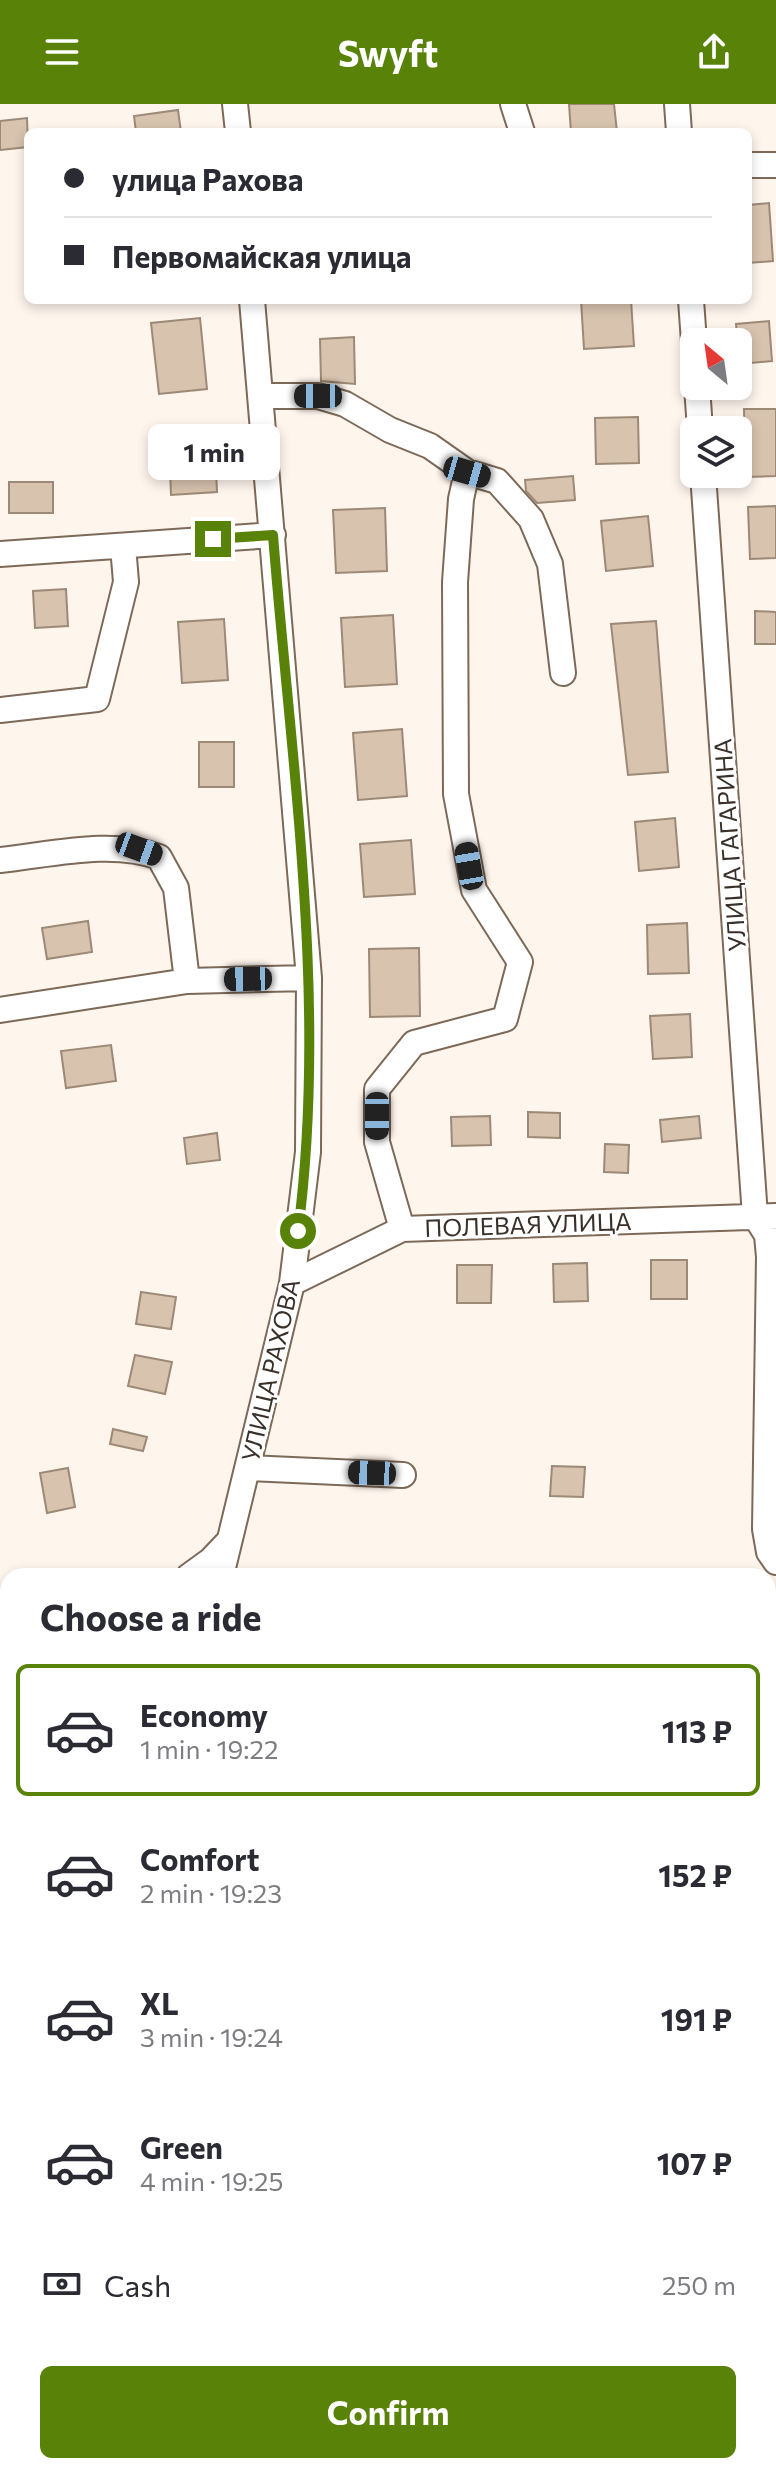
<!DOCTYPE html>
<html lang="en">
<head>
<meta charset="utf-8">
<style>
	:root { --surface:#fff; --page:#f7f7f7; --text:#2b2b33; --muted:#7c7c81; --line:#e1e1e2; --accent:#598209 }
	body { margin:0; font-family:Commissioner,sans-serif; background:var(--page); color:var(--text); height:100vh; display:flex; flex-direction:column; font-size:30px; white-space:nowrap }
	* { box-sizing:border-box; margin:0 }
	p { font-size:26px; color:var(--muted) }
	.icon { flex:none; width:44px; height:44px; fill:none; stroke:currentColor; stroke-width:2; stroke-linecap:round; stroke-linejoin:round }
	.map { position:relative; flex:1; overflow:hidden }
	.details { position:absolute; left:0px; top:1464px; width:776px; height:906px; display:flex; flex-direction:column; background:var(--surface); border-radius:24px 24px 0 0; box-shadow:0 4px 12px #0003 }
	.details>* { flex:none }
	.hud { position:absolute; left:24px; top:24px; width:728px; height:176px; border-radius:12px; box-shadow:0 4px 12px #0003; display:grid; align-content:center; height:176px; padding:0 40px; background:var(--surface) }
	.needle { width:52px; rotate:331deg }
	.controls { position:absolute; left:680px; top:224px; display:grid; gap:16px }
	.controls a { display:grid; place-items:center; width:72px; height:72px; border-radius:12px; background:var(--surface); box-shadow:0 4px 12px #0003; font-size:40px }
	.end { position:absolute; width:36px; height:36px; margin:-18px; border:10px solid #598209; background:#fff; box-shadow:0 0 0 4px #fff }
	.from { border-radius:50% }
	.bubble { position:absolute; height:56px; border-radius:12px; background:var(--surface); box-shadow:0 4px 12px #0003; font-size:26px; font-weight:700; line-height:56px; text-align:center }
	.car { position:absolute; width:24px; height:48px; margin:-24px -12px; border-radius:10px; box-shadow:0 0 6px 2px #0007; background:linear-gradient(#222 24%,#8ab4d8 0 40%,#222 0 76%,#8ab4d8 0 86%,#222 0) }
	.hud b { display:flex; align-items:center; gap:28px; height:76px; font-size:30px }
	.hud b+b { border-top:2px solid var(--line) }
	.hud i { width:20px; height:20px; background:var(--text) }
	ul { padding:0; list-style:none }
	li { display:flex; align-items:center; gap:24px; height:132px; margin:0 16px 12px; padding:0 24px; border:4px solid transparent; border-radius:12px }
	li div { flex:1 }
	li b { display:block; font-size:30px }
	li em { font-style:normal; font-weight:700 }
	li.current { border-color:var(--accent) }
	li>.icon { width:72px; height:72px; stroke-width:1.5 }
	h2 { padding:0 40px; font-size:36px; line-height:96px }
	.pay { display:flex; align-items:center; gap:20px; height:88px; padding:0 40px; font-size:30px }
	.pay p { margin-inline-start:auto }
	.cta { display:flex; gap:16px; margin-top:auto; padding:16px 40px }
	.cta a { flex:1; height:92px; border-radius:12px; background:var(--accent); color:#fff; font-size:32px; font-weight:700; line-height:92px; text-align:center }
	header { display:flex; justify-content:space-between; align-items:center; height:104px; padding:0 40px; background:var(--accent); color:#fff; font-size:36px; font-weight:700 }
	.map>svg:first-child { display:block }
	.green { fill:#daeed2 }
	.building { fill:#d7c3ae; stroke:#9c8976; stroke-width:2 }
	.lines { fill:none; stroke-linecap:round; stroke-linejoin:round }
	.minor-casing { stroke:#7c6957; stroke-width:28 }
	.major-casing { stroke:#b67d9b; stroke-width:34 }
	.highway-casing { stroke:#b67d9b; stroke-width:40 }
	.minor { stroke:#fff; stroke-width:24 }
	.major { stroke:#fbcae8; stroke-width:30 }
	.highway { stroke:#f9a6d9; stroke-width:36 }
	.route { stroke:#598209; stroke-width:10 }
	.labels { text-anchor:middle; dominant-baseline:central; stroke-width:6; stroke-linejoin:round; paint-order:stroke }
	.street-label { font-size:24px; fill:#393129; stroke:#fff }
</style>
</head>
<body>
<header><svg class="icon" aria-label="menu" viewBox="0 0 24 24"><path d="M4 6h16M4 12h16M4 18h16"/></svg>Swyft<svg class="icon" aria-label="share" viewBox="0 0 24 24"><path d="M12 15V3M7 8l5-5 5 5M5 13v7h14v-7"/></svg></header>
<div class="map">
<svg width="776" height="2369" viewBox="0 0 776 2369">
	<rect width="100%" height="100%" fill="#fef5ed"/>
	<path class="green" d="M776 1801V1962L768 1964V1802Z
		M776 2042V2369H1L0 2325 8 2284V2362H768V2044Z"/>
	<path class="building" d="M569 0H614L617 28H571Z
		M178 6 181 28H136L134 12Z
		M27 14 28 43 0 46V17Z
		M769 99 773 157 748 159V101Z
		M581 196H631L634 242 584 245Z
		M200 214 207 285 159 290 151 219Z
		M769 217 772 257 739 260 736 220Z
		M354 233 355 280 321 277 320 235Z
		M744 305H776V372L745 373Z
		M638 313 639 359 596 360 595 314Z
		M215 344 217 388 171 391 170 366 188 365 187 346Z
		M573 372 575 396 537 399 526 387 525 376Z
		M9 378H53V409H9Z
		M776 402V454L750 455 748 403Z
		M385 404 387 467 336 469 333 406Z
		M648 412 653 462 606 467 601 417Z
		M66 485 68 522 35 524 33 487Z
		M755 507 776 508V540H755Z
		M393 511 397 580 345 583 341 514Z
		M224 515 228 576 182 579 178 518Z
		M656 517 668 668 628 671 611 520Z
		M402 625 407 692 358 696 353 629Z
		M199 638H234V683H199Z
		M675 714 679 763 639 767 635 718Z
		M411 736 415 790 364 793 360 740Z
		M88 817 92 848 47 855 42 824Z
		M687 819 689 869 648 870 647 821Z
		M419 844 420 912 370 913 369 845Z
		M690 910 692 953 653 955 650 912Z
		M111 941 116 977 66 984 61 947Z
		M528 1008 560 1009V1034L528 1033Z
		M490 1012 491 1041 452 1042 451 1013Z
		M699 1012 701 1034 662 1038 660 1016Z
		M217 1029 220 1056 187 1060 184 1034Z
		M605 1040 629 1041 628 1069 604 1068Z
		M651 1156H687V1195H651Z
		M587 1159 588 1197 554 1198 553 1160Z
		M457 1161H492L491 1199H457Z
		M141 1188 176 1193 171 1225 136 1220Z
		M135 1251 172 1258 165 1290 128 1282Z
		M113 1325 147 1333 143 1347 110 1340Z
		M552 1362 585 1363 583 1393 550 1392Z
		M68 1364 75 1403 47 1409 40 1369Z"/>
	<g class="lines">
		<g class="minor-casing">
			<path id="minor" d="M235 0 238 28
				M513 0 522 28
				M677 0 679 28
				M748 61H776
				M691 196 694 238
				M697 282 700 326
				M260 292H318L345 300 390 326 430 342 467 368 497 377 531 415 550 460 563 569
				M703 370 755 1112 767 1131 769 1153 765 1425 769 1448 776 1458
				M0 450 273 431
				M0 606 97 595 126 478 123 442
				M0 756C50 751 111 735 159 753L176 784 187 877
				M0 906 187 877 309 874
				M402 1125 377 1038V985L414 939 505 915 520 858 474 786 456 690 455 478 461 395 467 368
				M292 1179 402 1125 776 1112
				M248 1364 403 1371
				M189 1472 211 1456 229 1437
				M221 1472 292 1179 308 1048 309 874 252 196
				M0 1887H8"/>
		</g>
		<g class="major-casing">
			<path id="major" d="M0 1511 8 1510
				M768 1793 776 1792
				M0 2139 8 2135
				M768 2217 776 2215
				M0 2278 8 2257
				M226 2369 251 2362"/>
		</g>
		<g class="highway-casing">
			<path id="highway" d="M768 1986 776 1984
				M768 2024 776 2022
				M0 2158 8 2156
				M0 2202 8 2200"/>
		</g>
		<use href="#minor" class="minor"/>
		<use href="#major" class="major"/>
		<use href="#highway" class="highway"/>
	</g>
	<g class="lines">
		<path class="route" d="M213 435 273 431C291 659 328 899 298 1127"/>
	</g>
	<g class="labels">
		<g class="street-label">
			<text transform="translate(729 741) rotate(-94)">УЛИЦА ГАГАРИНА</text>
			<text transform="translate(528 1120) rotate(-2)">ПОЛЕВАЯ УЛИЦА</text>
			<text transform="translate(270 1266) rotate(-77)">УЛИЦА РАХОВА</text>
		</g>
	</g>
</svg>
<div class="controls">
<a><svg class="needle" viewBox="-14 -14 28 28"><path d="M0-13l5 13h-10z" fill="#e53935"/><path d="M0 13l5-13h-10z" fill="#7c7c81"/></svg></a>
<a><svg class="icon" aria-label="layers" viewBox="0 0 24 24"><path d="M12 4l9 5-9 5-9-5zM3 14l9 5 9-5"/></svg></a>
</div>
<i class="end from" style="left:298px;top:1127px"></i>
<i class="end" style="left:213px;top:435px"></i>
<div class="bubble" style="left:148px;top:320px;width:132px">1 min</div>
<i class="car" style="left:318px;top:292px;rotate:270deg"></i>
<i class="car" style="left:467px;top:368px;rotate:106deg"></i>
<i class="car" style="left:139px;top:745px;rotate:110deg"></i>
<i class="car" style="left:469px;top:762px;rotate:350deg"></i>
<i class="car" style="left:248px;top:875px;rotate:269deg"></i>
<i class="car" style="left:377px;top:1012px;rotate:180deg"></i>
<i class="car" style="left:372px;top:1369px;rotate:272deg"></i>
<div class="hud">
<b><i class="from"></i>улица Рахова</b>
<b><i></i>Первомайская улица</b>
</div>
<section class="details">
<h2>Choose a ride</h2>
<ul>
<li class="current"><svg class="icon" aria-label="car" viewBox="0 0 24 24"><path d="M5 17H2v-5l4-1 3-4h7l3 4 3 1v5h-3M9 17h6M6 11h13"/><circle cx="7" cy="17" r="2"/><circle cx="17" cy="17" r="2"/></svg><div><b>Economy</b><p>1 min · 19:22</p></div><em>113 ₽</em></li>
<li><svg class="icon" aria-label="car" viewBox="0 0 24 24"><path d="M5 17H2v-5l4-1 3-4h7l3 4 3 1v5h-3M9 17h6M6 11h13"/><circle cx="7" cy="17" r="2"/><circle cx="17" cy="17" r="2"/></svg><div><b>Comfort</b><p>2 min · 19:23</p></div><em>152 ₽</em></li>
<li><svg class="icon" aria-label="car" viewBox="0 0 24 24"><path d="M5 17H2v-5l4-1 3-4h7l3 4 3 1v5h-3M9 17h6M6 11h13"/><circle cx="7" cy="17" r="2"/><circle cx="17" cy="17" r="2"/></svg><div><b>XL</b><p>3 min · 19:24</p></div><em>191 ₽</em></li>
<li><svg class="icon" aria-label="car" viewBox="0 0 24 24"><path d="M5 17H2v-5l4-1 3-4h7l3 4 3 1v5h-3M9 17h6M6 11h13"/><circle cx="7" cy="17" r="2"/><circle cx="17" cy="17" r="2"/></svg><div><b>Green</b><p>4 min · 19:25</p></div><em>107 ₽</em></li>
</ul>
<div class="pay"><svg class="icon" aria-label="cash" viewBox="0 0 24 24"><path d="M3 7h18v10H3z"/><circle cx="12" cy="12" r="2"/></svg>Cash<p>250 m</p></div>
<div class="cta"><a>Confirm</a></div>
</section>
</div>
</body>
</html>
